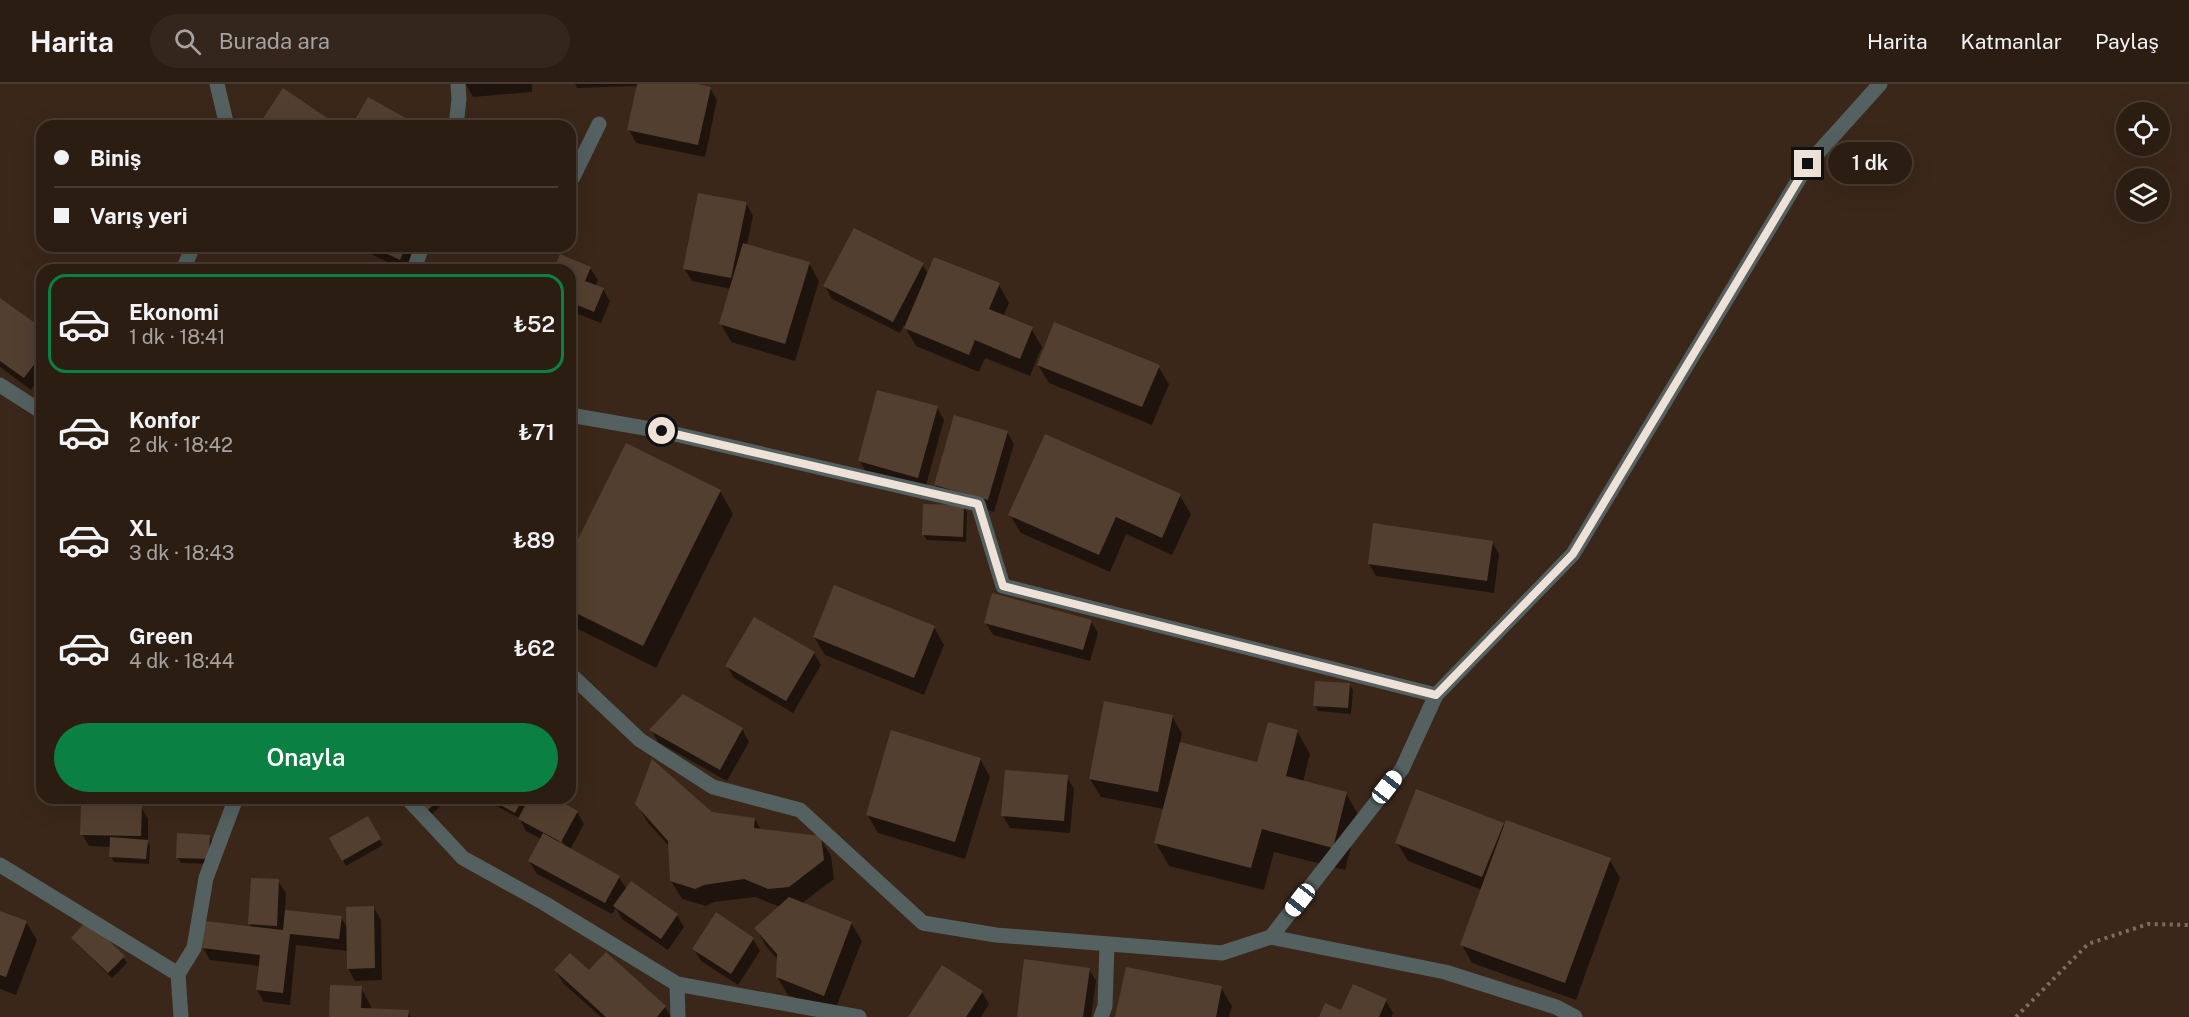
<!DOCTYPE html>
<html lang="tr">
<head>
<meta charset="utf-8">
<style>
	:root { --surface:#2c1d13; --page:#34261c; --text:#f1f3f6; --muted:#a6a2a0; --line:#483b33; --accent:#0b8043 }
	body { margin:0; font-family:"Public Sans",sans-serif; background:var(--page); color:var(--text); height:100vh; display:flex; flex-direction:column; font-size:22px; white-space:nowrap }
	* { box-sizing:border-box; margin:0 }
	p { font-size:20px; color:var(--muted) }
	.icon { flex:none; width:33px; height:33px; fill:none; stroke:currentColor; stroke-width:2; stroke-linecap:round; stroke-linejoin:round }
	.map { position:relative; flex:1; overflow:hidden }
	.details { position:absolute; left:36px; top:180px; width:540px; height:540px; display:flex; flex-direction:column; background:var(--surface); border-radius:18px; box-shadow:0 6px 24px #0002,0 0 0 2px var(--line) }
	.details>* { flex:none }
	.guide { position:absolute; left:36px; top:36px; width:540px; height:132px; border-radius:18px; box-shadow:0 6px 24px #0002,0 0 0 2px var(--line); display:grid; align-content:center; height:132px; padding:0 18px; background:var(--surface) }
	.buttons { position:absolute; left:2116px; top:18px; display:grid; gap:12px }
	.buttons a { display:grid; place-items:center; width:54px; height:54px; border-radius:50%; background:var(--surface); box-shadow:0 6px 24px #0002,0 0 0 2px var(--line); font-size:30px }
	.end { position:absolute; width:27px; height:27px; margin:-14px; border:8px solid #eee1d8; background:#111; box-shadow:0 0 0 3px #111 }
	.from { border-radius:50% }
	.bubble { position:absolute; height:42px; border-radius:21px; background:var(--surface); box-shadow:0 6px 24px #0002,0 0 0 2px var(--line); font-size:20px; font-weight:600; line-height:42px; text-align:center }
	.car { position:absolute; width:18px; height:36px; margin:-18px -9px; border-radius:8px; box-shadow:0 0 4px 2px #0007; background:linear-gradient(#fff 24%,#345 0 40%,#fff 0 76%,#345 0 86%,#fff 0) }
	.guide b { display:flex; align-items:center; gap:21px; height:57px; font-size:22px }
	.guide b+b { border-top:2px solid var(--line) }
	.guide i { width:15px; height:15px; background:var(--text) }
	ul { padding:10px 0 0; list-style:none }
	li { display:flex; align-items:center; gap:18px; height:99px; margin:0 12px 9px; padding:0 6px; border:3px solid transparent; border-radius:18px }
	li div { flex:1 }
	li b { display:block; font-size:22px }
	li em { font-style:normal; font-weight:600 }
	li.on { border-color:var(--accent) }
	li>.icon { width:54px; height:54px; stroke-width:1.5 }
	.button { display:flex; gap:12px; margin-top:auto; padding:12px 18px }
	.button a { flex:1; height:69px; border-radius:36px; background:var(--accent); color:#fff; font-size:24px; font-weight:600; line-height:69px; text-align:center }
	header { display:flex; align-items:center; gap:36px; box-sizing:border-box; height:84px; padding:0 30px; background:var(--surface); border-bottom:2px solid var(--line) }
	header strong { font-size:28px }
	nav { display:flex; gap:33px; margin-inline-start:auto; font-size:21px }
	.search { width:420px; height:54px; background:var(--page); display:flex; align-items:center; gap:15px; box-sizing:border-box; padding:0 21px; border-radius:33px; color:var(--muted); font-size:22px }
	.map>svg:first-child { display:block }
	.shadow { fill:#0007; fill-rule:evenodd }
	.building { fill:#533f2f }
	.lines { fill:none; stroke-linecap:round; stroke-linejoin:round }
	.path { stroke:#7d6c60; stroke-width:4; stroke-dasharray:3 4.5; stroke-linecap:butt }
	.minor { stroke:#546160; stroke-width:15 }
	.route { stroke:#eee1d8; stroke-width:8 }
</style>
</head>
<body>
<header>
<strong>Harita</strong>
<div class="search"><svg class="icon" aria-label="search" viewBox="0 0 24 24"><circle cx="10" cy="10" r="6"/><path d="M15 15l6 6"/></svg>Burada ara</div>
<nav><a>Harita</a><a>Katmanlar</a><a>Paylaş</a></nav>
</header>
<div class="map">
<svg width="2189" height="933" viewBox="0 0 2189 933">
	<rect width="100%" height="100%" fill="#3a2719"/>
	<path class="shadow" d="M532 0V8L473 13 466 0Z
		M575 0H691L710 4 717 16 705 73 636 59 629 46 638 2 577 4Z
		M746 119 753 132 747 161 809 179 819 197 795 277 731 258 721 240 731 205 692 197 684 184Z
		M354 162H419L408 186H404Z
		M922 180 928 190 999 201 1009 219 1003 233 1031 244 1042 263 1030 292 985 274 979 288 916 262 904 241 900 249 832 215 825 202Z
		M278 182 286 186H276Z
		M590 184 598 196 595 202 603 205 610 217 601 239 570 227V186H555Z
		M0 216 42 246V291L31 306 0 283Z
		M1038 281 1158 282 1169 300 1152 341 1049 299Z
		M937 324 944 336 925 405 867 390 860 377Z
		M1007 348 1014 360 994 428 942 413 935 401Z
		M720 407 733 430 656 584 570 541V457L575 465Z
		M1180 412 1191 430 1172 471 1126 450 1110 488 1021 449 1010 431Z
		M963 422 967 428 966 458 927 456 923 450Z
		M1492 458 1499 470 1494 509 1376 492 1369 480Z
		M1091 537 1098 549 1090 577 993 551 986 539Z
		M934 543 944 561 924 611 825 571 814 553Z
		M814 569 821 581 793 629 734 594 727 582Z
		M1349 600 1353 606 1351 630 1318 627 1315 622Z
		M684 612 742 645 749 658 727 697 658 658 651 646Z
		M1172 632 1182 650 1180 660 1258 680 1297 647 1310 670 1303 698 1346 709 1359 732 1345 786 1274 768 1264 806 1169 782 1156 759 1164 725 1101 713 1090 695Z
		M980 675 990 693 965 775 878 749 867 730Z
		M1067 693 1074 705 1070 749 1010 744 1003 732Z
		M416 714H449L432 730Z
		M488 714H551L577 728 584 740 570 766 619 793 627 806 631 799 677 831 684 843 668 866 622 835 616 824 612 830 537 790 529 777 541 755 526 747 519 734 491 719ZM559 751 565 762H561L556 752Z
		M637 720 755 735 761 746 820 754 831 772 834 795 801 820 851 839 862 857 834 929 788 911 777 893 778 876 766 862 756 844 780 823 755 813 714 818 706 822 682 815 671 797 670 763 648 739Z
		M141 723 148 735V758L150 763 149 780 114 778 111 772V763L89 762 82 750Z
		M367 734 383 761 346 782 331 755Z
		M1503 740 1505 744 1610 776 1620 794 1576 916 1472 879 1462 861 1482 806 1408 777 1397 759Z
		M209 752 212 758 211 780 181 779 178 774Z
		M278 797 286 809 285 827 341 833 348 845 374 824 381 836 382 896 355 897 348 884V867L296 861 290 921 264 918 257 906 260 882 210 876 203 864 252 844 250 840Z
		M0 829 26 838 37 856 16 911 0 905Z
		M716 831 753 855 760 867 738 901 701 877 694 865Z
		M72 854 123 873 127 879 112 894 76 859Z
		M606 870 665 923 671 933H601L563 899 556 887 589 889Z
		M1089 885 1096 897 1091 933H1019Z
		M361 904 371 922V926L408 927 411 933H330Z
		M1221 904 1232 922 1229 933H1117Z
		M982 908 989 920 981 933H910Z
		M1386 917 1393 929 1391 933H1320Z"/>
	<path class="building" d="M637 0H698L711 3 698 61 627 46Z
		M283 4 339 42H258Z
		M368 13 420 42H358L353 39Z
		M698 109 747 118 731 194 683 185Z
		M854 144 924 179 893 238 823 202Z
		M743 159 810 178 785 260 719 240Z
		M371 162H406L400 176Z
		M560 170 591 183 585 197 604 204 594 228 570 218V186H553Z
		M934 173 1000 199 989 225 1033 243 1020 275 975 256 969 271 904 244Z
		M0 214 42 244V270L24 294 0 277Z
		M1054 238 1160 281 1142 323 1037 281Z
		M877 306 938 322 918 394 858 377Z
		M954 331 1008 347 988 416 934 401Z
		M1045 350 1181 410 1162 454 1116 433 1099 471 1008 431Z
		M626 359 721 406 643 562 570 526V471Z
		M923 420 964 421 963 453 922 451Z
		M1373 439 1493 457 1487 497 1368 480Z
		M834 501 935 542 914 594 813 553Z
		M992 509 1092 536 1083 566 984 539Z
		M754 533 815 568 786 617 725 582Z
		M1315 597 1350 599 1348 624 1313 622Z
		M683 610 743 644 720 686 649 646Z
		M1104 617 1173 631 1158 708 1089 695Z
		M1268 638 1298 646 1286 692 1347 708 1333 764 1262 745 1251 784 1154 759 1180 658 1257 678Z
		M891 646 981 674 955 758 866 731Z
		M652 675 712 728 755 734 754 744 821 752 824 776 789 803 768 805 744 795 704 801 695 805 670 797 668 757 635 720Z
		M1005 686 1068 691 1064 737 1001 732Z
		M1416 705 1504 739 1482 793 1395 759Z
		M416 714H440L428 726Z
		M487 714H523L515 729Z
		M529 714H554L578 727 561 758 518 735Z
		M81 720 142 722 141 752 80 751Z
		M368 732 381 755 342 777 329 754Z
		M1506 736 1611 774 1565 899 1460 861Z
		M177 749 210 751 209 775 176 774Z
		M543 749 620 792 605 819 528 777Z
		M110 753 148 756 146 775 109 773Z
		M251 794 279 795 277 842 248 840Z
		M631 797 678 830 661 855 613 822Z
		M789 813 852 838 824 912 776 893 777 870 754 844Z
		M374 822 375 884 347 885 346 823Z
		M285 826 342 832 339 855 290 850 283 909 256 906 260 871 202 864 205 837 283 846Z
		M0 827 27 837 6 893 0 891Z
		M716 828 754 854 731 890 692 865Z
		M87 836 125 872 108 889 71 854Z
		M606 868 666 922 657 933H606L554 886 570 869 589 886Z
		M1024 875 1090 884 1083 933H1017Z
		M942 881 983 907 966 933H908Z
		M1126 883 1222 902 1216 933H1115Z
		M1353 900 1387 915 1379 933H1319L1325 919 1341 926Z
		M330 901 362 902 361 924 409 926 408 933H329Z"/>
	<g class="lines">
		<path class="path" d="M2016 933 2088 860 2148 840 2189 841"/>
		<path class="minor" d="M217 0 227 42
			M456 42 459 15 458 0
			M570 93H573L599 40
			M183 186 193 162
			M414 186 422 162
			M0 301 42 328
			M570 331 662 347 978 420 1003 502 1436 611
			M570 590 640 656 713 703 800 726 923 839 996 851 1222 869 1271 853 1445 888 1556 923 1575 933
			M407 714 463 774 544 819 677 900 859 933
			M0 781 178 890
			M1271 853 1402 685 1436 611 1573 470 1808 80 1880 0
			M677 900 678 933
			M181 933 178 890 194 864 206 794 236 714
			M1101 933 1105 922 1107 860"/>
	</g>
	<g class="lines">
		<path class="route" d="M662 347 978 420 1003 502 1436 611 1573 470 1808 80"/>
	</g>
</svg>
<div class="buttons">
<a><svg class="icon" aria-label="locate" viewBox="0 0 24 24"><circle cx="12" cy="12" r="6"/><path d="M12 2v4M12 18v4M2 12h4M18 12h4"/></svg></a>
<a><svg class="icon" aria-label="layers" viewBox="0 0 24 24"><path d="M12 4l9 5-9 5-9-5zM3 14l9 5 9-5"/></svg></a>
</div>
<i class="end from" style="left:662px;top:347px"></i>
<i class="end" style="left:1808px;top:80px"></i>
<div class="bubble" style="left:1828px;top:58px;width:84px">1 dk</div>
<i class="car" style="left:1387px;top:703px;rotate:38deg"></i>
<i class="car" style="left:1300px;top:816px;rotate:218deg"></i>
<div class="guide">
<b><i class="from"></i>Biniş</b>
<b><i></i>Varış yeri</b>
</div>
<section class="details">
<ul>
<li class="on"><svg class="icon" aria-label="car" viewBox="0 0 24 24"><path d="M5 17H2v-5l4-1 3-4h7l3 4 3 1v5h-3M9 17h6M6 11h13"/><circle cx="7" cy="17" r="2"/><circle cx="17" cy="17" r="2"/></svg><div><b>Ekonomi</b><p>1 dk · 18:41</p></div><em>₺52</em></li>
<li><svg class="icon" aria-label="car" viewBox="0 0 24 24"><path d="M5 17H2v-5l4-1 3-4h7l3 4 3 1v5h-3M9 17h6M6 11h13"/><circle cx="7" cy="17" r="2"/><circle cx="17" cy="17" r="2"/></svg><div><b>Konfor</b><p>2 dk · 18:42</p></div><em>₺71</em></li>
<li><svg class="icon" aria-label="car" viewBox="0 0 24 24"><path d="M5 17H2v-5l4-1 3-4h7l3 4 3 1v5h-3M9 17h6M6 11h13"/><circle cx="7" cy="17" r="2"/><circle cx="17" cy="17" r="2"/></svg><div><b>XL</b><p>3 dk · 18:43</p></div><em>₺89</em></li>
<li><svg class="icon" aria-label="car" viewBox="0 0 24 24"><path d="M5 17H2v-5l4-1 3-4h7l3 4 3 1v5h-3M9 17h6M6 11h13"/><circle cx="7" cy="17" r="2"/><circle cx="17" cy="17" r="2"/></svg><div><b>Green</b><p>4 dk · 18:44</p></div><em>₺62</em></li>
</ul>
<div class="button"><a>Onayla</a></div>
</section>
</div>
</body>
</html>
